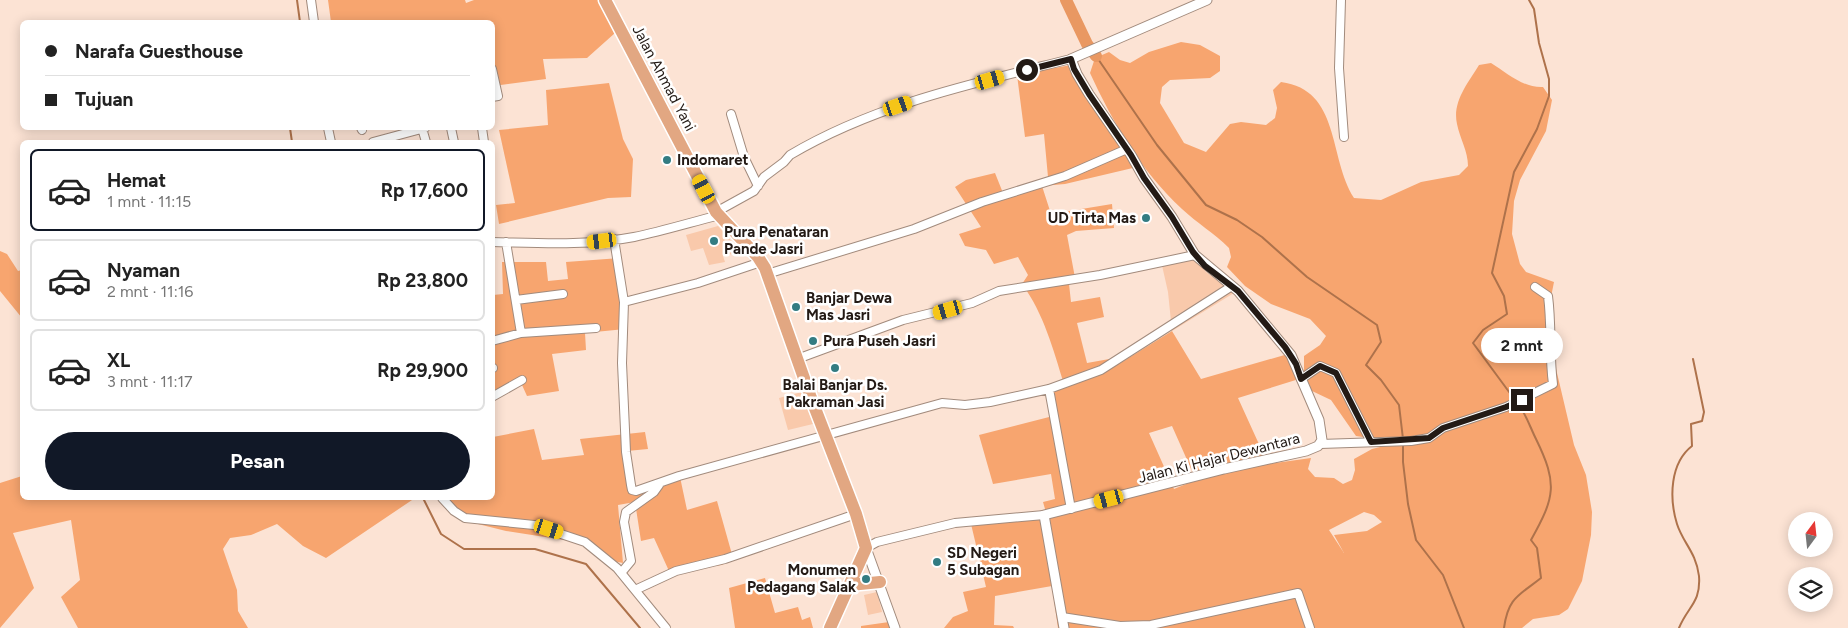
<!DOCTYPE html>
<html lang="id">
<head>
<meta charset="utf-8">
<style>
	:root { --surface:#fff; --page:#f2f2f2; --text:#222; --muted:#767676; --line:#e0e0e0; --accent:#111827 }
	body { margin:0; font-family:Figtree,sans-serif; background:var(--page); color:var(--text); height:100vh; display:flex; flex-direction:column; font-size:19px; white-space:nowrap }
	* { box-sizing:border-box; margin:0 }
	p { font-size:16px; color:var(--muted) }
	.icon { flex:none; width:28px; height:28px; fill:none; stroke:currentColor; stroke-width:2; stroke-linecap:round; stroke-linejoin:round }
	.map { position:relative; flex:1; overflow:hidden }
	.side { position:absolute; left:20px; top:140px; width:475px; height:360px; display:flex; flex-direction:column; background:var(--surface); border-radius:8px; box-shadow:0 2px 12px #0003 }
	.side>* { flex:none }
	.top-card { position:absolute; left:20px; top:20px; width:475px; height:110px; border-radius:8px; box-shadow:0 2px 12px #0003; display:grid; align-content:center; height:110px; padding:0 25px; background:var(--surface) }
	.needle { width:32px; rotate:15deg }
	.tools { position:absolute; left:1788px; top:512px; display:grid; gap:10px }
	.tools a { display:grid; place-items:center; width:45px; height:45px; border-radius:50%; background:var(--surface); box-shadow:0 2px 12px #0003; font-size:25px }
	.end { position:absolute; width:22px; height:22px; margin:-11px; border:6px solid #231a15; background:#fff; box-shadow:0 0 0 2px #fff }
	.from { border-radius:50% }
	.bubble { position:absolute; height:35px; border-radius:18px; background:var(--surface); box-shadow:0 2px 12px #0003; font-size:16px; font-weight:700; line-height:35px; text-align:center }
	.car { position:absolute; width:15px; height:30px; margin:-15px -8px; border-radius:6px; box-shadow:0 0 4px 1px #0007; background:linear-gradient(#f5c518 24%,#345 0 40%,#f5c518 0 76%,#345 0 86%,#f5c518 0) }
	.top-card b { display:flex; align-items:center; gap:18px; height:48px; font-size:19px }
	.top-card b+b { border-top:1px solid var(--line) }
	.top-card i { width:12px; height:12px; background:var(--text) }
	ul { padding:9px 0 0; list-style:none }
	li { display:flex; align-items:center; gap:15px; height:82px; margin:0 10px 8px; padding:0 15px; border:2px solid var(--line); border-radius:8px }
	li div { flex:1 }
	li b { display:block; font-size:19px }
	li em { font-style:normal; font-weight:700 }
	li.active { border-color:var(--accent) }
	li>.icon { width:45px; height:45px; stroke-width:1.5 }
	.primary-button { display:flex; gap:10px; margin-top:auto; padding:10px 25px }
	.primary-button a { flex:1; height:58px; border-radius:30px; background:var(--accent); color:#fff; font-size:20px; font-weight:700; line-height:58px; text-align:center }
	.map>svg:first-child { display:block }
	.green { fill:#f9c9ab }
	.forest { fill:#f7a56f; fill-rule:evenodd }
	.lines { fill:none; stroke-linecap:round; stroke-linejoin:round }
	.stream { stroke:#ae724b; stroke-width:2 }
	.river { stroke:#e99862; stroke-width:12 }
	.minor-casing { stroke:#a28b7d; stroke-width:10 }
	.tertiary-casing { stroke:#a28b7d; stroke-width:11 }
	.trunk-casing { stroke:#fff; stroke-width:15 }
	.minor { stroke:#fff; stroke-width:8 }
	.tertiary { stroke:#fff; stroke-width:9 }
	.trunk { stroke:#e2a782; stroke-width:12 }
	.route { stroke:#231a15; stroke-width:6 }
	.poi-dot { fill:#337c82; stroke:#fff; stroke-width:2 }
	.labels { text-anchor:middle; dominant-baseline:central; stroke-width:5; stroke-linejoin:round; paint-order:stroke }
	.street-label { font-size:15px; fill:#231a15; stroke:#fff }
	.poi-label { font-size:15px; font-weight:bold; fill:#231a15; stroke:#fff; text-anchor:start }
</style>
</head>
<body>
<div class="map">
<svg width="1848" height="628" viewBox="0 0 1848 628">
	<rect width="100%" height="100%" fill="#fce3d4"/>
	<path class="green" d="M718 226 741 252 723 256 725 262 709 265 703 248 691 251 686 235Z
		M1193 255 1206 272 1234 293 1172 331 1168 292 1161 261Z
		M802 392 813 424 788 430 779 398Z
		M877 592 882 612 868 615 864 595Z"/>
	<path class="forest" d="M328 0H465L466 3 474 0H598L615 33 587 58 543 59 546 79 493 86 492 22H331Z
		M1181 42 1200 45 1220 56V71L1210 78 1170 80 1162 87 1160 103 1184 143 1206 152 1230 124 1241 122 1266 125 1275 118 1277 108 1273 90 1281 82C1341 90 1328 157 1354 198L1381 200 1421 182 1459 175 1468 166C1468 151 1460 139 1457 124 1452 102 1468 83 1479 65L1491 63C1507 73 1523 88 1543 87L1552 100 1546 131 1520 180 1514 201 1512 234 1520 264 1526 272 1554 282 1552 292 1553 356 1574 445 1586 475 1592 512 1591 535 1582 581 1568 609 1559 615 1533 619 1522 628H1058L1052 586 995 596 994 625 1013 626 1014 628H944L953 617 968 611 963 592 986 587 971 524 1047 516 1043 502 1055 499 1051 474 993 484 979 435 1053 416 1044 388 1064 384C1053 349 1044 314 1022 284L1028 275 1018 257 994 264 986 250 965 246 959 234 981 227 955 187 966 180 995 173 1003 193 1048 177 1044 134 1025 137 1017 75 1071 65 1137 167 1065 184 1042 186 1051 214 1112 204 1114 228 1076 231 1067 235 1076 283 1069 284 1071 302 1100 297 1104 317 1077 323 1087 363 1115 358 1119 364 1172 331 1201 379 1288 354 1299 379 1238 398 1268 464 1311 458 1308 469 1315 477 1334 478 1343 484 1352 480 1355 470 1354 459 1372 449 1380 447 1376 439 1356 436 1331 400 1312 391 1304 372V356L1320 345 1326 336 1310 319 1271 304 1245 286 1227 267 1231 257 1229 248C1214 233 1197 223 1182 209 1141 171 1113 123 1090 73L1095 58 1109 52 1120 60 1130 63 1149 52ZM1172 426 1196 480 1174 489 1149 433ZM1364 512 1374 515 1382 522 1367 531 1334 535 1344 553 1329 530Z
		M609 83 623 139 633 159 631 197 608 198 499 224 496 205 515 203 499 130 548 125 546 90Z
		M0 251 7 254 18 271 22 270V318L0 291Z
		M620 258 625 329 585 333 586 350 552 354 559 391 527 396 522 385 493 390V295L503 294 502 262H546L548 281 568 279 566 262Z
		M534 429 542 460 584 455 580 439 645 432 648 449 627 451 634 489 680 477 687 510 717 501 733 558 722 565 669 571 654 538 641 541 635 502 618 505 623 563 603 559 577 542 506 531 462 520 441 498H492L493 437Z
		M22 476V498H415L326 558 303 546 277 524 251 535 230 538 223 549 237 590 238 611 248 628H78L61 597 80 580 71 520 13 533 34 588 0 628V483Z
		M765 578 775 613 798 607 802 620 810 617 813 628H735L729 588Z
		M896 621 900 628H861V626Z"/>
	<g class="lines">
		<path class="stream" d="M297 0 300 22
			M1096 56 1157 145 1206 205 1237 220 1262 237 1307 277 1377 325 1381 342 1366 365 1381 380 1399 405 1403 439
			M290 128 292 142
			M1515 400 1473 343 1483 330 1507 314 1504 296 1492 273 1514 172 1537 129 1549 96V79L1539 43 1534 9 1529 0
			M1403 444V462L1408 504 1416 540 1443 575 1464 628
			M423 498 441 534 464 549H535L586 564 640 628
			M1504 628C1508 598 1518 596 1541 578L1537 548 1531 540C1555 497 1558 484 1536 439 1530 427 1526 414 1518 404
			M1679 628C1688 606 1701 603 1699 576 1696 552 1683 543 1677 524 1669 498 1670 463 1692 446L1691 424 1702 421 1704 412 1693 359"/>
		<path class="river" d="M1066 0 1087 44 1096 56"/>
		<g class="minor-casing">
			<path id="minor" d="M311 0 314 22
				M1341 0 1339 68 1344 137
				M492 69 498 96 492 97
				M731 114 744 157 758 186
				M328 128 331 142
				M361 128 362 130
				M422 128 426 142
				M451 128 454 142
				M482 128 484 142
				M373 142 425 128
				M716 212 754 191 764 177 784 162 790 155C876 104 975 83 1071 59
				M614 239 624 302 622 363 626 452 631 485 632 490 636 491 679 476 942 403 965 405 990 402 1049 389 1101 370 1232 286
				M492 242C540 243 587 246 634 237 663 231 692 222 720 215
				M506 242 521 333
				M767 274 914 229 982 202 1065 176 1127 149
				M516 300 563 294
				M624 302 698 283 761 262
				M492 341 521 333 596 328
				M797 359 903 320 972 303 999 291 1100 275 1195 255
				M492 368H493
				M1301 379 1320 366 1336 373 1371 442
				M1049 389 1071 509
				M492 397 522 380
				M1320 444 1411 441 1429 438 1443 428 1506 407 1553 384C1549 355 1552 326 1548 296L1535 287
				M442 498 454 511 465 518 534 525 585 542 617 568 666 628
				M866 548 877 542 955 523 1044 515
				M621 573 631 561 624 522 626 512 654 492 659 485
				M635 590 676 571 725 559 856 514
				M1062 617 1120 626 1151 625 1298 593 1310 628"/>
		</g>
		<g class="tertiary-casing">
			<path id="tertiary" d="M866 548 895 628
				M1064 628 1044 515 1224 469 1306 451 1318 446 1322 440 1319 420 1291 355 1238 291 1195 255 1172 217 1144 178 1131 155 1089 94 1077 74 1071 59 1207 0"/>
		</g>
		<g class="trunk-casing">
			<path id="trunk" d="M605 0 716 212 758 257 765 268 811 398 856 514 866 548 830 628
				M850 585 880 582"/>
		</g>
		<use href="#minor" class="minor"/>
		<use href="#tertiary" class="tertiary"/>
		<use href="#trunk" class="trunk"/>
	</g>
	<g class="lines">
		<path class="route" d="M1027 70 1071 59 1074 69 1089 94 1131 155 1144 178 1172 217 1193 252 1205 266 1238 291 1285 347 1296 364 1301 379 1320 366 1336 373 1371 442 1429 438 1443 428 1506 407 1522 400"/>
	</g>
	<g class="poi-dot">
		<circle cx="667" cy="160" r="5"/>
		<circle cx="1146" cy="218" r="5"/>
		<circle cx="714" cy="241" r="5"/>
		<circle cx="796" cy="307" r="5"/>
		<circle cx="813" cy="341" r="5"/>
		<circle cx="835" cy="368" r="5"/>
		<circle cx="937" cy="562" r="5"/>
		<circle cx="866" cy="579" r="5"/>
	</g>
	<g class="labels">
		<g class="street-label">
			<text transform="translate(664 78) rotate(62)">Jalan Ahmad Yani</text>
			<text transform="translate(1219 458) rotate(-14)">Jalan Ki Hajar Dewantara</text>
		</g>
		<g class="poi-label">
			<text x="677" y="160">Indomaret</text>
			<text x="1136" y="218" text-anchor="end">UD Tirta Mas</text>
			<text x="724" y="232">Pura Penataran<tspan x="724" dy="17">Pande Jasri</tspan></text>
			<text x="806" y="298">Banjar Dewa<tspan x="806" dy="17">Mas Jasri</tspan></text>
			<text x="823" y="341">Pura Puseh Jasri</text>
			<text x="835" y="385" text-anchor="middle">Balai Banjar Ds.<tspan x="835" dy="17">Pakraman Jasi</tspan></text>
			<text x="947" y="553">SD Negeri<tspan x="947" dy="17">5 Subagan</tspan></text>
			<text x="856" y="570" text-anchor="end">Monumen<tspan x="856" dy="17">Pedagang Salak</tspan></text>
		</g>
	</g>
</svg>
<div class="tools">
<a><svg class="needle" viewBox="-14 -14 28 28"><path d="M0-13l5 13h-10z" fill="#e53935"/><path d="M0 13l5-13h-10z" fill="#767676"/></svg></a>
<a><svg class="icon" aria-label="layers" viewBox="0 0 24 24"><path d="M12 4l9 5-9 5-9-5zM3 14l9 5 9-5"/></svg></a>
</div>
<i class="end from" style="left:1027px;top:70px"></i>
<i class="end" style="left:1522px;top:400px"></i>
<div class="bubble" style="left:1481px;top:328px;width:82px">2 mnt</div>
<i class="car" style="left:990px;top:80px;rotate:74deg"></i>
<i class="car" style="left:898px;top:106px;rotate:71deg"></i>
<i class="car" style="left:704px;top:189px;rotate:332deg"></i>
<i class="car" style="left:602px;top:241px;rotate:263deg"></i>
<i class="car" style="left:948px;top:310px;rotate:254deg"></i>
<i class="car" style="left:1109px;top:499px;rotate:255deg"></i>
<i class="car" style="left:549px;top:529px;rotate:108deg"></i>
<div class="top-card">
<b><i class="from"></i>Narafa Guesthouse</b>
<b><i></i>Tujuan</b>
</div>
<section class="side">
<ul>
<li class="active"><svg class="icon" aria-label="car" viewBox="0 0 24 24"><path d="M5 17H2v-5l4-1 3-4h7l3 4 3 1v5h-3M9 17h6M6 11h13"/><circle cx="7" cy="17" r="2"/><circle cx="17" cy="17" r="2"/></svg><div><b>Hemat</b><p>1 mnt · 11:15</p></div><em>Rp 17,600</em></li>
<li><svg class="icon" aria-label="car" viewBox="0 0 24 24"><path d="M5 17H2v-5l4-1 3-4h7l3 4 3 1v5h-3M9 17h6M6 11h13"/><circle cx="7" cy="17" r="2"/><circle cx="17" cy="17" r="2"/></svg><div><b>Nyaman</b><p>2 mnt · 11:16</p></div><em>Rp 23,800</em></li>
<li><svg class="icon" aria-label="car" viewBox="0 0 24 24"><path d="M5 17H2v-5l4-1 3-4h7l3 4 3 1v5h-3M9 17h6M6 11h13"/><circle cx="7" cy="17" r="2"/><circle cx="17" cy="17" r="2"/></svg><div><b>XL</b><p>3 mnt · 11:17</p></div><em>Rp 29,900</em></li>
</ul>
<div class="primary-button"><a>Pesan</a></div>
</section>
</div>
</body>
</html>
